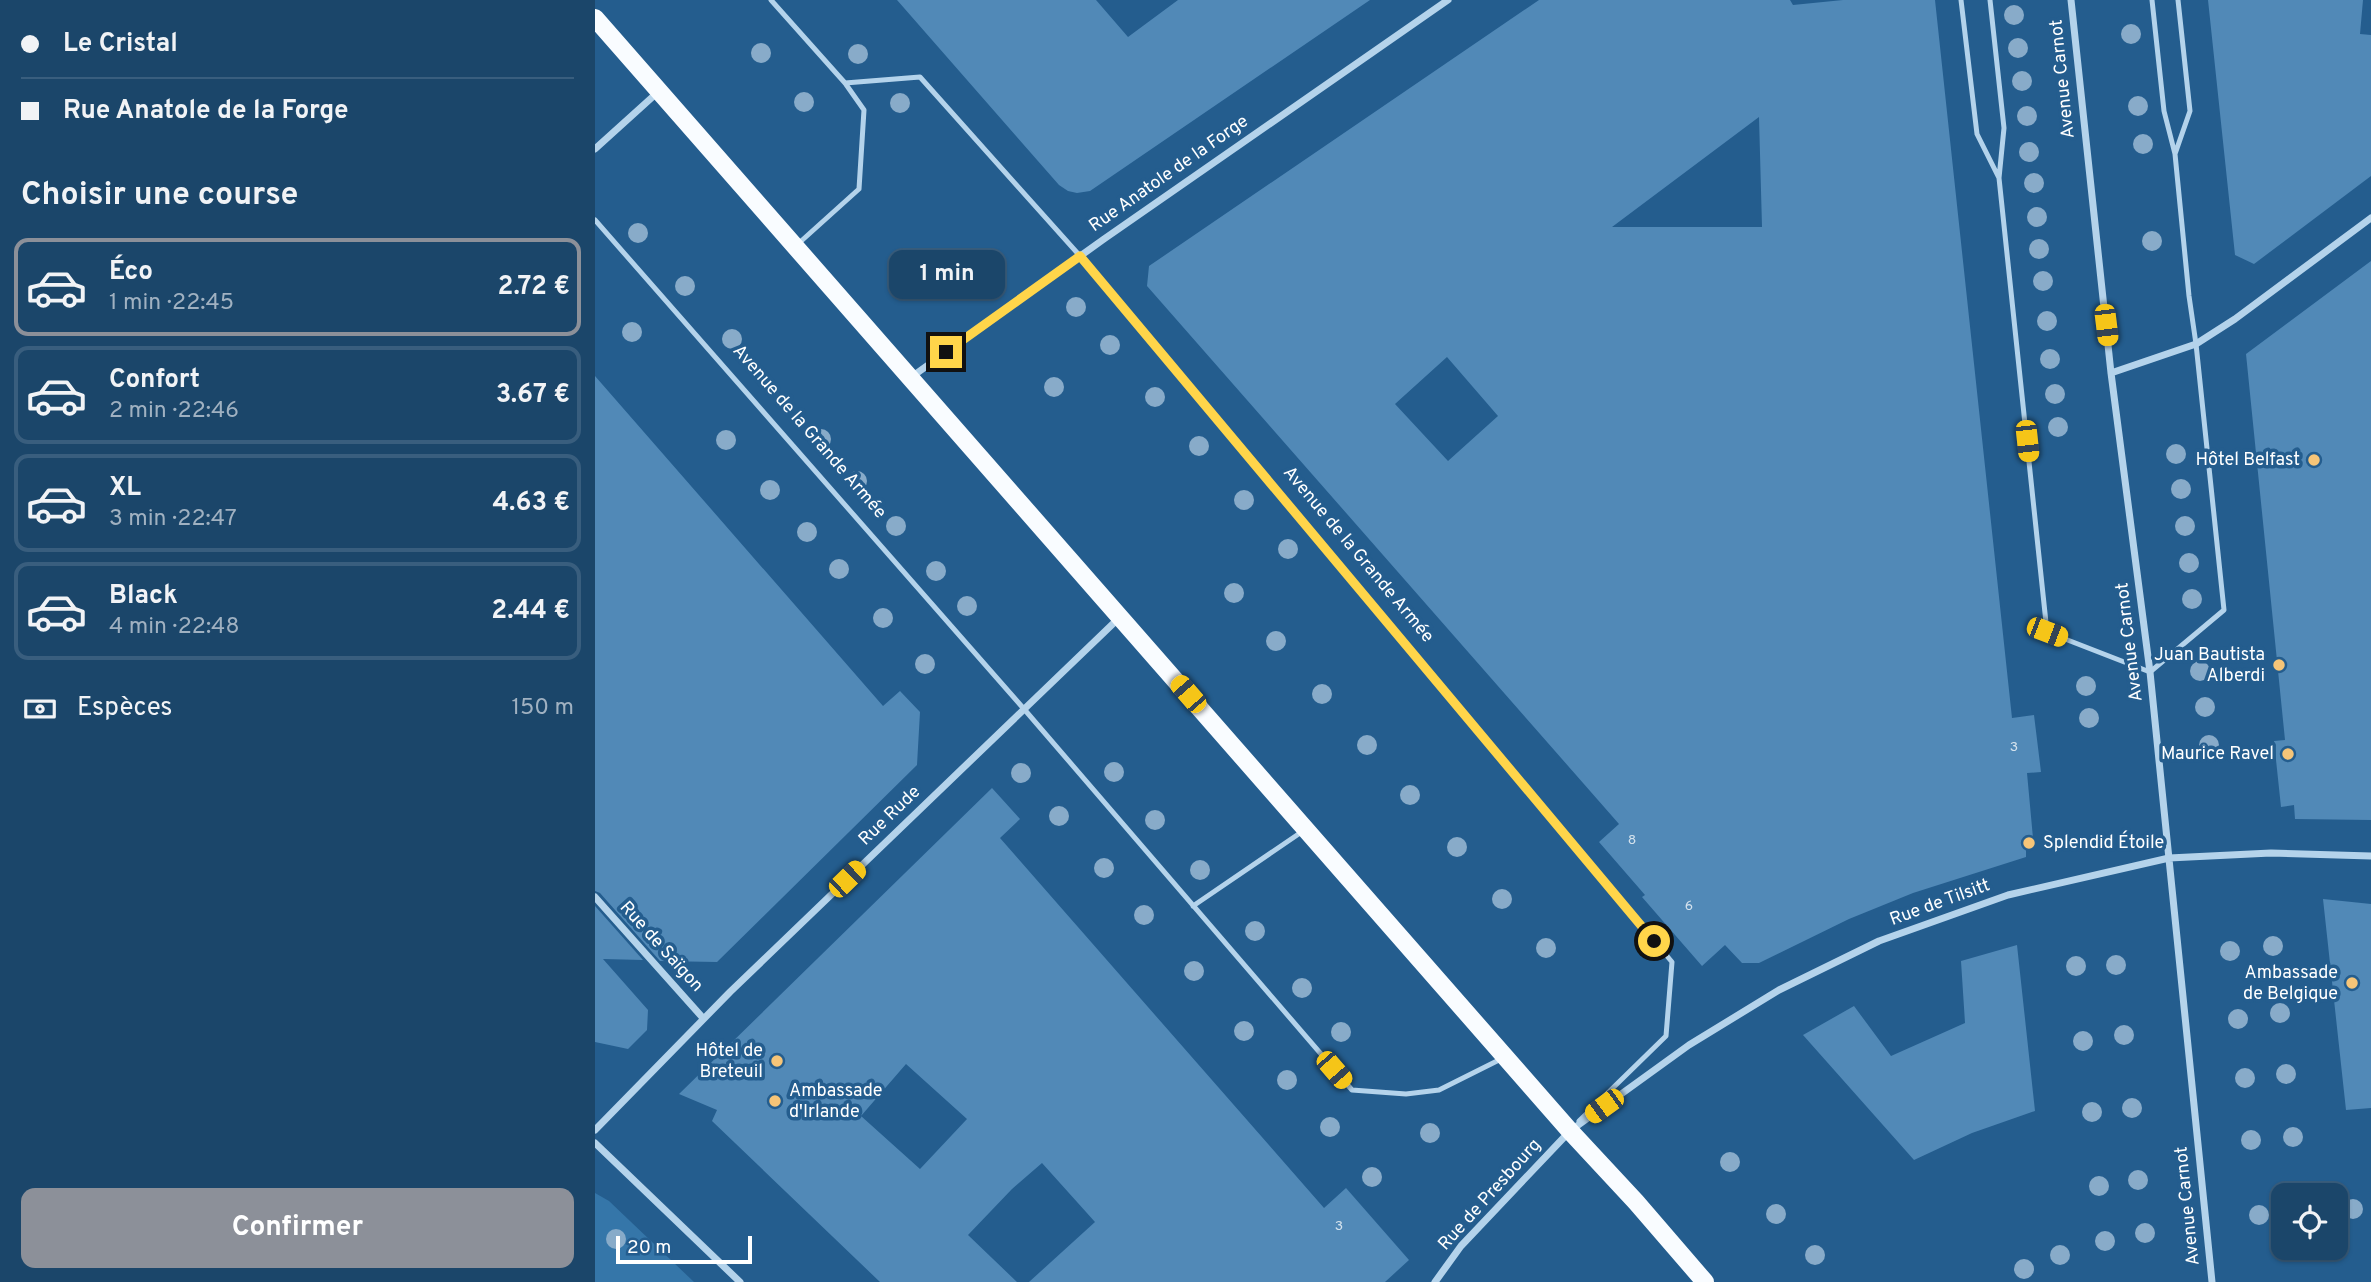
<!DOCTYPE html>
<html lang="fr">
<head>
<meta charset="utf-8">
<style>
	:root { --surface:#1b466a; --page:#244d70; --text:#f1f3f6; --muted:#a0b1c1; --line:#395e7e; --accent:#8c9099 }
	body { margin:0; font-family:Overpass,sans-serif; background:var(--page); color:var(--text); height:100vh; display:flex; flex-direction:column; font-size:26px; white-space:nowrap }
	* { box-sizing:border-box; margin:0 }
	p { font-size:23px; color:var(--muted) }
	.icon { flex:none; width:38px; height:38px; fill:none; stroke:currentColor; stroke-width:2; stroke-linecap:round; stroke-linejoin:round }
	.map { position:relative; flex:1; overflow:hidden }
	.drawer { display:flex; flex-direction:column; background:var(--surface); width:595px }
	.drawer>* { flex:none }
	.hud { display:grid; align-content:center; height:154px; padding:0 21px; background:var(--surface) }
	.controls { position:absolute; left:1676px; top:1183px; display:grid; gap:14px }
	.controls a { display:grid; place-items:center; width:77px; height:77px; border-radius:14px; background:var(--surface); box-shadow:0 2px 5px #0004,0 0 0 2px var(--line); font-size:35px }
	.scale { position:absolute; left:21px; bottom:18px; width:136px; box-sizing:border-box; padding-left:7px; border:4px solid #fff; border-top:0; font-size:19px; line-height:24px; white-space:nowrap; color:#fff; -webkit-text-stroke:5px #245d8e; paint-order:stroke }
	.end { position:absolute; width:32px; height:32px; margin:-16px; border:9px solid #ffd54a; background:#111; box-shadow:0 0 0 4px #111 }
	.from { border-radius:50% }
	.bubble { position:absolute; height:49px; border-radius:14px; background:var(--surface); box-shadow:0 2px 5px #0004,0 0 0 2px var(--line); font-size:23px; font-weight:700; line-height:49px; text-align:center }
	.car { position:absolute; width:21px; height:42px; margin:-21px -10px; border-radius:9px; box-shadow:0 0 5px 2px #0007; background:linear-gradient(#f5c518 24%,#345 0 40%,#f5c518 0 76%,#345 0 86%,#f5c518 0) }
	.hud b { display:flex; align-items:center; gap:24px; height:66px; font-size:26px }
	.hud b+b { border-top:2px solid var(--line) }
	.hud i { width:18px; height:18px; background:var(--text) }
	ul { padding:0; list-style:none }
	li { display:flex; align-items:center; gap:21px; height:98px; margin:0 14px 10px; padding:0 7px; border:4px solid var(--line); border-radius:14px }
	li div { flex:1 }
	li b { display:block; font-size:26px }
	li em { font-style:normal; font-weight:700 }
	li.active { border-color:var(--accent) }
	li>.icon { width:63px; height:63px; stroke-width:1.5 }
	h2 { padding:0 21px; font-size:32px; line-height:84px }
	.pay { display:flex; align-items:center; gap:18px; height:77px; padding:0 21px; font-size:26px }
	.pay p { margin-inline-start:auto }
	.button { display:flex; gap:14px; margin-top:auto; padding:14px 21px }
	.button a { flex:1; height:80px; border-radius:14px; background:var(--accent); color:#fff; font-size:28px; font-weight:700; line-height:80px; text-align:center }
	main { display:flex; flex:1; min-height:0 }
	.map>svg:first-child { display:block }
	.green { fill:#3576a9 }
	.building { fill:#5189b7; fill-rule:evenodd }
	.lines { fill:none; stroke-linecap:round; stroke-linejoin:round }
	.service { stroke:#b4d3eb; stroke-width:5 }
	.minor { stroke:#b4d3eb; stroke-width:7 }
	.primary { stroke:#f9fcff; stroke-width:18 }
	.tree { fill:#88abc9 }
	.route { stroke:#ffd54a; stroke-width:9 }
	.poi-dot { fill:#f6c578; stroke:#245d8e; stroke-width:2.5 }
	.labels { text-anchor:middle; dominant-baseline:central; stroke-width:7; stroke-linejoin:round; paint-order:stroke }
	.number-label { font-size:14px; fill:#d4e2ed }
	.street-label { font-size:18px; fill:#fff; stroke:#245d8e }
	.poi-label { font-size:18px; fill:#fff; stroke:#245d8e; text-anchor:end }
</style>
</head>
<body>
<main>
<section class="drawer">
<div class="hud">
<b><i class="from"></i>Le Cristal</b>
<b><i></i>Rue Anatole de la Forge</b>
</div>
<h2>Choisir une course</h2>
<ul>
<li class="active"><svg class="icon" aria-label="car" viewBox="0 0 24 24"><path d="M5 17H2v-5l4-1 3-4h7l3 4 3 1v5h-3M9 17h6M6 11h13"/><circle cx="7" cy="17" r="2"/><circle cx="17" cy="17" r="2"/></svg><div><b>Éco</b><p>1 min · 22:45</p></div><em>2.72 €</em></li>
<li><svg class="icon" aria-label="car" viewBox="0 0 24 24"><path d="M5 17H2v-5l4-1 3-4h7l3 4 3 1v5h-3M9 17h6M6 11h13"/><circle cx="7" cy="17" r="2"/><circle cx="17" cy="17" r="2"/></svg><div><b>Confort</b><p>2 min · 22:46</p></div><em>3.67 €</em></li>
<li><svg class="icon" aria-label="car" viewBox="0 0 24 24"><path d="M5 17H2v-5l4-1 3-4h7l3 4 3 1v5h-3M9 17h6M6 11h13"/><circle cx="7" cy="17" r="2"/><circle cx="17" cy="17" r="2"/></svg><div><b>XL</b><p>3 min · 22:47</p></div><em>4.63 €</em></li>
<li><svg class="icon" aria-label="car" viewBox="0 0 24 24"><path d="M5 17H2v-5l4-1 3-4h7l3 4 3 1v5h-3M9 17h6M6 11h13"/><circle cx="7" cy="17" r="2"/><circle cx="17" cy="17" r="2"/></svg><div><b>Black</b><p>4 min · 22:48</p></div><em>2.44 €</em></li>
</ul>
<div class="pay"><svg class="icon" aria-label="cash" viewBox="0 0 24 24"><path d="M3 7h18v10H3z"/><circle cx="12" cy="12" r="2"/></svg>Espèces<p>150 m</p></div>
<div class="button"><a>Confirmer</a></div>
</section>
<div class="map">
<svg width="1776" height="1282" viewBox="0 0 1776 1282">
	<rect width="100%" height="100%" fill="#245d8e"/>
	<path class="green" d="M0 1193 14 1201 99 1282H0Z"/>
	<path class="building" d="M302 0H501L533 37 583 0H775L495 191 482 193 473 191 464 185Z
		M944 0H1195L1198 5 1248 0H1340L1417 718 1439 715 1446 772 1432 773 1439 849H1431V857L1318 893 1254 919 1164 963H1147L1130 945 1107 966 1047 897 1050 895 1004 842 1024 824 552 286 554 266ZM1164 117 1167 227H1017ZM852 357 903 416 853 461 800 404Z
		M1613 0H1768L1765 34 1776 35V176L1659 264 1640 255Z
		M1776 261V820L1700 819 1699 805 1686 807 1679 741 1690 740 1651 354Z
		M0 376 288 706 305 691 325 712 322 765 122 962 65 961 5 893 0 891Z
		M397 788 425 819 405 838 729 1208 751 1188 814 1260 790 1282H434L500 1222 447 1163 417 1189 373 1235 422 1282H285L117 1121 122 1110 84 1094ZM311 1064 372 1119 325 1169 266 1116Z
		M1728 899 1776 904V1108L1751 1110Z
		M0 906 48 960 8 959 53 1010 52 1030 33 1049 0 1042Z
		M1422 945 1440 1111 1377 1133 1319 1160 1208 1035 1259 1006 1296 1056 1370 1023 1366 961Z"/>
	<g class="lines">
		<path class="service" d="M176 0 250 83 269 110 264 189 204 243
			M1366 0 1382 134 1404 178 1452 632 1555 672 1629 610 1601 344 1594 296 1580 154 1595 111 1583 0
			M1395 0 1409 128 1404 178
			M1557 0 1569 111 1580 154
			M250 83 325 77 485 256 1077 962 1071 1036 984 1121
			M0 220 429 709 757 1090 811 1094 844 1090 906 1059
			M598 906 708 831"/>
		<path class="minor" d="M1476 0 1516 373 1555 672 1617 1282
			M0 149 63 92
			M1516 373 1601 344 1640 319 1776 218
			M315 378 509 239 853 0
			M0 897 108 1018
			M0 1130 135 992 525 617
			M0 1143 145 1282
			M840 1282 866 1246 975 1131 1094 1045 1184 990 1284 941 1413 895 1574 858 1676 853 1776 856"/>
		<path class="primary" d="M0 18 975 1131 1041 1202 1110 1282"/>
	</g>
	<g class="tree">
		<circle cx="1419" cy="15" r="10"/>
		<circle cx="1536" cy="34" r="10"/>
		<circle cx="1423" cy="48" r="10"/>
		<circle cx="166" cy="53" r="10"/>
		<circle cx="263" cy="54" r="10"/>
		<circle cx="1427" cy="81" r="10"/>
		<circle cx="209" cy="102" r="10"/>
		<circle cx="305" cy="103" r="10"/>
		<circle cx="1543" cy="106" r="10"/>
		<circle cx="1432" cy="116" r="10"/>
		<circle cx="1548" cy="144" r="10"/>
		<circle cx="1434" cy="152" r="10"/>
		<circle cx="1439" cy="183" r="10"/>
		<circle cx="1442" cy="217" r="10"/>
		<circle cx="43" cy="233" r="10"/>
		<circle cx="1557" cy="241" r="10"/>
		<circle cx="1444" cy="249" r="10"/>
		<circle cx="1448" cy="281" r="10"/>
		<circle cx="90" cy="286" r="10"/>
		<circle cx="481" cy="307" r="10"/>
		<circle cx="1452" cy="321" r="10"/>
		<circle cx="37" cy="332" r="10"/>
		<circle cx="137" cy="339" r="10"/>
		<circle cx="515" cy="345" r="10"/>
		<circle cx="1455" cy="359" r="10"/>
		<circle cx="459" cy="387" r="10"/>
		<circle cx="1460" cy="394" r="10"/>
		<circle cx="560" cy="397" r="10"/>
		<circle cx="1463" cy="427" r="10"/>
		<circle cx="226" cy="439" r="10"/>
		<circle cx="131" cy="440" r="10"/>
		<circle cx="604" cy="446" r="10"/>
		<circle cx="1581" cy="454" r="10"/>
		<circle cx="262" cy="481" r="10"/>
		<circle cx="1586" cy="489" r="10"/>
		<circle cx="175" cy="490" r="10"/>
		<circle cx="649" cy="500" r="10"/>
		<circle cx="301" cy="526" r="10"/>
		<circle cx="1590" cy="526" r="10"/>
		<circle cx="212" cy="532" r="10"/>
		<circle cx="693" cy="549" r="10"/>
		<circle cx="1594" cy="563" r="10"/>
		<circle cx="244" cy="569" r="10"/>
		<circle cx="341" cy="571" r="10"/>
		<circle cx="639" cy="593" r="10"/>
		<circle cx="1597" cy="599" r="10"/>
		<circle cx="372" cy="606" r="10"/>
		<circle cx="288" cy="618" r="10"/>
		<circle cx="681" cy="641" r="10"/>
		<circle cx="330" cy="664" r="10"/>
		<circle cx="1605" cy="671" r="10"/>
		<circle cx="1491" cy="686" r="10"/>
		<circle cx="727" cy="694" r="10"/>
		<circle cx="1610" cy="707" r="10"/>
		<circle cx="1494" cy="718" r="10"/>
		<circle cx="772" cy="745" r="10"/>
		<circle cx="1614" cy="745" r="10"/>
		<circle cx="519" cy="772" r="10"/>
		<circle cx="426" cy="773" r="10"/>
		<circle cx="815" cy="795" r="10"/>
		<circle cx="464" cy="816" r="10"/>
		<circle cx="560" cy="820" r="10"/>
		<circle cx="862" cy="847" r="10"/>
		<circle cx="509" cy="868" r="10"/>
		<circle cx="605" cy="870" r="10"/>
		<circle cx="907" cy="899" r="10"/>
		<circle cx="549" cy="915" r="10"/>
		<circle cx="660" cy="931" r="10"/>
		<circle cx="1678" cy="946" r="10"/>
		<circle cx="951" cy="948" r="10"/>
		<circle cx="1635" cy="951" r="10"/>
		<circle cx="1521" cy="965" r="10"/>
		<circle cx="1481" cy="966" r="10"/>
		<circle cx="599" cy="971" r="10"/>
		<circle cx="707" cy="988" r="10"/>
		<circle cx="1685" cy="1013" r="10"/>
		<circle cx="1643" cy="1019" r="10"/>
		<circle cx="649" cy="1031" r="10"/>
		<circle cx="746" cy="1032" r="10"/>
		<circle cx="1529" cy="1035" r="10"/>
		<circle cx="1488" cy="1041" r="10"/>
		<circle cx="1691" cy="1074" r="10"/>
		<circle cx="1650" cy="1078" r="10"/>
		<circle cx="692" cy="1080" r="10"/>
		<circle cx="1537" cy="1108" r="10"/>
		<circle cx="1497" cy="1112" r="10"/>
		<circle cx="735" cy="1127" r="10"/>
		<circle cx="835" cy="1133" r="10"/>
		<circle cx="1698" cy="1137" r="10"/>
		<circle cx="1656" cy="1140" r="10"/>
		<circle cx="1135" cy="1162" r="10"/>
		<circle cx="777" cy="1177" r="10"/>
		<circle cx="1543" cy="1180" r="10"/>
		<circle cx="1504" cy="1186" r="10"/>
		<circle cx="1758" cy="1209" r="10"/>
		<circle cx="1181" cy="1214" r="10"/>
		<circle cx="1664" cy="1215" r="10"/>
		<circle cx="1550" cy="1233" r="10"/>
		<circle cx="21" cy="1239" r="10"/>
		<circle cx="1510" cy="1241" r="10"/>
		<circle cx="1220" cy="1255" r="10"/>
		<circle cx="1465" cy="1255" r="10"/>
		<circle cx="1429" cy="1269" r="10"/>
	</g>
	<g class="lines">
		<path class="route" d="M351 352 485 256 1059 941"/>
	</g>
	<g class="poi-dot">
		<circle cx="1719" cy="460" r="7"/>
		<circle cx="1684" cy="665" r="7"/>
		<circle cx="1693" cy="754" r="7"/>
		<circle cx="1434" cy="843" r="7"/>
		<circle cx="1757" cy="983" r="7"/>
		<circle cx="182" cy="1061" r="7"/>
		<circle cx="180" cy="1101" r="7"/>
	</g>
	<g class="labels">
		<g class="number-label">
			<text x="1419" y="747">3</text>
			<text x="1037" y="840">8</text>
			<text x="1094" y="906">6</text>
			<text x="744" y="1226">3</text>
		</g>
		<g class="street-label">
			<text transform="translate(1468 79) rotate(-96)">Avenue Carnot</text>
			<text transform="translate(574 174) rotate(-35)">Rue Anatole de la Forge</text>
			<text transform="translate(214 432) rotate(49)">Avenue de la Grande Armée</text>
			<text transform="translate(763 555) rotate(50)">Avenue de la Grande Armée</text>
			<text transform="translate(1535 642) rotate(-97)">Avenue Carnot</text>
			<text transform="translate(295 816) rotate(-44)">Rue Rude</text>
			<text transform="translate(1345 903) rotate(-20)">Rue de Tilsitt</text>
			<text transform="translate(66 947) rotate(48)">Rue de Saïgon</text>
			<text transform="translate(895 1195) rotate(-48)">Rue de Presbourg</text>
			<text transform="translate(1593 1206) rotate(-96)">Avenue Carnot</text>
		</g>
		<g class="poi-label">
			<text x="1705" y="460">Hôtel Belfast</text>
			<text x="1670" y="655">Juan Bautista<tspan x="1670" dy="21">Alberdi</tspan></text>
			<text x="1679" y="754">Maurice Ravel</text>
			<text x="1448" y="843" text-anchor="start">Splendid Étoile</text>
			<text x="1743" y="973">Ambassade<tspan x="1743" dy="21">de Belgique</tspan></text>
			<text x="168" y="1051">Hôtel de<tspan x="168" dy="21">Breteuil</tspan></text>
			<text x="194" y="1091" text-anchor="start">Ambassade<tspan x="194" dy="21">d'Irlande</tspan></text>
		</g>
	</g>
</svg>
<div class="controls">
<a><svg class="icon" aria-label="locate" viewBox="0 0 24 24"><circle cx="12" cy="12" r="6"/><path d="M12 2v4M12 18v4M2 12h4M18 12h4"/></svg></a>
</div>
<div class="scale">20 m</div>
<i class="end from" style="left:1059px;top:941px"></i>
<i class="end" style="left:351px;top:352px"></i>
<div class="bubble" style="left:294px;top:250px;width:116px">1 min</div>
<i class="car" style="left:1511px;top:325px;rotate:173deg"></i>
<i class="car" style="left:1432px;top:441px;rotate:174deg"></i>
<i class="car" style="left:1452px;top:632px;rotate:111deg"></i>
<i class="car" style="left:593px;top:694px;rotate:319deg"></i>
<i class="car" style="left:252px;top:879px;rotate:46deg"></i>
<i class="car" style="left:739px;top:1070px;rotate:139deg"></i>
<i class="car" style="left:1009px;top:1106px;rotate:234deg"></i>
</div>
</main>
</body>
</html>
